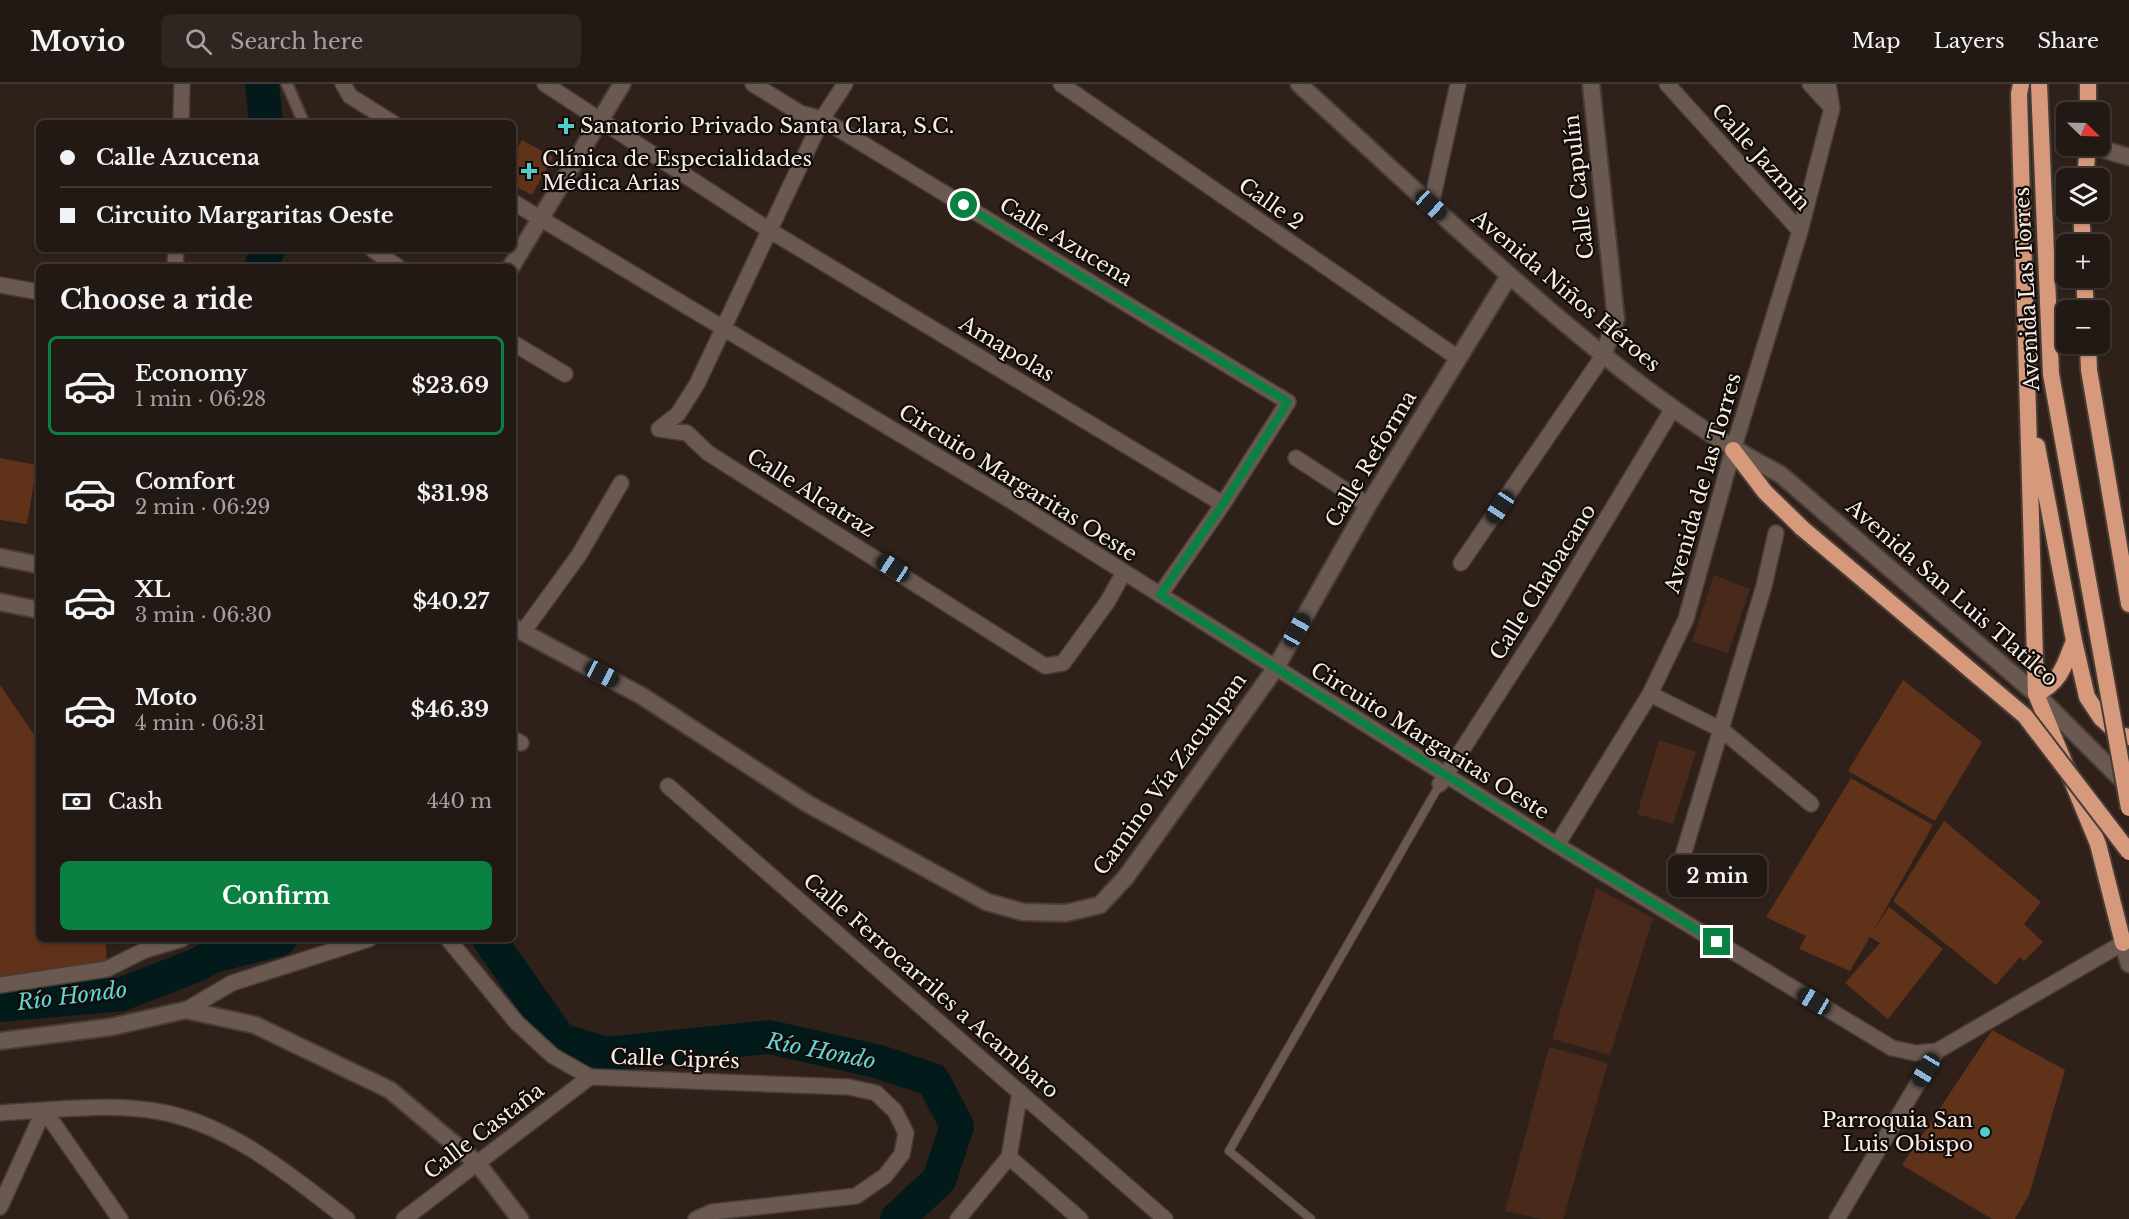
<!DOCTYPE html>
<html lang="en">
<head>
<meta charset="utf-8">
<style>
	:root { --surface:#231914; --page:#2f2622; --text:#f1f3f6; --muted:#a3a0a0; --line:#403834; --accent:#0b8043 }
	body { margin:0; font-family:"Libre Baskerville",serif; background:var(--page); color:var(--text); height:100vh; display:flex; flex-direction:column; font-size:22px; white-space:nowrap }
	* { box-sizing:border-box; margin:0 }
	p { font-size:20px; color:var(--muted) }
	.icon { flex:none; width:33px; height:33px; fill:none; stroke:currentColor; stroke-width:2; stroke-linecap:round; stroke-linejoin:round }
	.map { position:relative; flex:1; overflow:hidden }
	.panel { position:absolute; left:36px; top:180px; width:480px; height:678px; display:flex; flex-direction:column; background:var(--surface); border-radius:9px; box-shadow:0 2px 4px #0004,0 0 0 2px var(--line) }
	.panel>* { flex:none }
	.top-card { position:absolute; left:36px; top:36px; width:480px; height:132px; border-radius:9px; box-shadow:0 2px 4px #0004,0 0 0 2px var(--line); display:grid; align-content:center; height:132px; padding:0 24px; background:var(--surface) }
	.needle { width:39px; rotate:113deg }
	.controls { position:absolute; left:2056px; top:18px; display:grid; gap:12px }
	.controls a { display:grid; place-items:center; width:54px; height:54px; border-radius:9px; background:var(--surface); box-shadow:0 2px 4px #0004,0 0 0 2px var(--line); font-size:30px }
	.end { position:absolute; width:27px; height:27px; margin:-14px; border:8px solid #0b8043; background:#fff; box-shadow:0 0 0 3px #fff }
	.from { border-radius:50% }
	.bubble { position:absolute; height:42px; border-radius:9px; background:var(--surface); box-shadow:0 2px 4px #0004,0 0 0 2px var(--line); font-size:20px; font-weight:700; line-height:42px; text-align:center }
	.car { position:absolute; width:18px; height:36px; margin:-18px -9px; border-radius:8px; box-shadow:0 0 4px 2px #0007; background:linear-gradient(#222 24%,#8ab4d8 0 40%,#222 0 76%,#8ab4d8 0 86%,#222 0) }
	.top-card b { display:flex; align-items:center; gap:21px; height:57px; font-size:22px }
	.top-card b+b { border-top:2px solid var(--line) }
	.top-card i { width:15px; height:15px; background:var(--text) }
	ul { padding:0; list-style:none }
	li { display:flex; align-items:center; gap:18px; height:99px; margin:0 12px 9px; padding:0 12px; border:3px solid transparent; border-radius:9px }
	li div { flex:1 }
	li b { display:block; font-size:22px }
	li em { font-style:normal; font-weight:700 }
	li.active { border-color:var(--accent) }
	li>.icon { width:54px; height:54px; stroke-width:1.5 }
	h2 { padding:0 24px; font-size:27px; line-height:72px }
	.pay { display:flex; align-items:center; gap:15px; height:66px; padding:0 24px; font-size:22px }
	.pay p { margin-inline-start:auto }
	.primary-button { display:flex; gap:12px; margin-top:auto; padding:12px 24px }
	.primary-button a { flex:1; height:69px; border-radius:9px; background:var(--accent); color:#fff; font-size:24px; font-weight:700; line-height:69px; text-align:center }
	header { display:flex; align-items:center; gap:36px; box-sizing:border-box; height:84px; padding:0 30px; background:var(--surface); border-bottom:2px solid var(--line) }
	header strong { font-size:28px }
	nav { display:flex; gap:33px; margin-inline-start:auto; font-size:21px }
	.search { width:420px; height:54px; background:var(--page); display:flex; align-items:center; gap:15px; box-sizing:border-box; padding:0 21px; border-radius:9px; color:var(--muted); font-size:22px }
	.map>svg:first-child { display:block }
	.green { fill:#492a1a }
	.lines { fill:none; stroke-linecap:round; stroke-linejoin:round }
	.river { stroke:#031a1a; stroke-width:34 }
	.building { fill:#603219 }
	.service-casing { stroke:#483c37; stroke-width:10 }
	.pedestrian-casing { stroke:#483c37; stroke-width:14 }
	.minor-casing { stroke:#483c37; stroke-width:18 }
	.tertiary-casing { stroke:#483c37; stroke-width:20 }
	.secondary-casing { stroke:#483c37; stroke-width:20 }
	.trunk-casing { stroke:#483c37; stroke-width:20 }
	.service { stroke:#6a5951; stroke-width:8 }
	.pedestrian { stroke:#6a5951; stroke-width:10 }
	.minor { stroke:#6a5951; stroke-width:15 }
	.tertiary { stroke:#6a5951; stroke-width:16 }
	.secondary { stroke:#6a5951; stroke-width:16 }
	.trunk { stroke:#d6997c; stroke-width:16 }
	.trunk-bridge-casing { stroke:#483c37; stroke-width:20; stroke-linecap:butt }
	.trunk-bridge { stroke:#d6997c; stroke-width:16 }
	.route { stroke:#0b8043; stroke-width:8 }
	.poi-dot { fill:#53cdcb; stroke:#120c09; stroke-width:2 }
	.labels { text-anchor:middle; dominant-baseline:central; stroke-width:4.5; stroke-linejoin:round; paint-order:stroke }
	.poi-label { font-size:21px; fill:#f7ede8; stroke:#120c09; text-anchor:start }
	.street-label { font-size:21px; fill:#f7ede8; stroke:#120c09 }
	.water-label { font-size:22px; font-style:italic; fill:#61d6d5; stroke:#120c09 }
</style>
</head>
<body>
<header>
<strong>Movio</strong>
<div class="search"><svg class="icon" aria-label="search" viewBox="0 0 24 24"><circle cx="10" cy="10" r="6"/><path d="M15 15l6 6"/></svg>Search here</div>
<nav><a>Map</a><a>Layers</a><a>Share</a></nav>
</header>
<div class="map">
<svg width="2129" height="1135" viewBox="0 0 2129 1135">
	<rect width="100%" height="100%" fill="#2f211a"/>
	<path class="green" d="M1714 491 1750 505 1728 569 1692 557Z
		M1659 656 1696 668 1673 740 1637 730Z
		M1596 804 1653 834 1610 971 1552 955Z
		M1549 963 1608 979 1563 1135H1542L1505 1127Z"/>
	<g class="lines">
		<path class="river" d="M262 0 266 39
			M261 183 268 165
			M489 855 560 956 607 970 769 953 880 978 933 996 957 1042 939 1096 897 1135
			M0 921 122 910 197 881 213 872 280 855"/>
	</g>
	<path class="building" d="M522 56 553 73 532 111 513 101V72Z
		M0 374 37 381 27 440 0 436Z
		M1903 596 1982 658 1935 737 1848 687Z
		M0 601 39 658V855H105L107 878 0 893Z
		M1851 694 1933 741 1872 849 1889 823 1943 865 1888 935 1845 899 1880 859 1870 853 1850 887 1799 865 1806 852 1766 833Z
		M1944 737 2041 818 2024 840 2043 858 2024 877 2020 873 1996 901 1893 817Z
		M1992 946 2065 986 2029 1111 2015 1135H1992L1902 1081Z"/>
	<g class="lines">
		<g class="service-casing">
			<path id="service" d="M1311 1135 1229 1067 1440 700"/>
		</g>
		<g class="pedestrian-casing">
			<path id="pedestrian" d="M287 0 304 39"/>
		</g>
		<g class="minor-casing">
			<path id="minor" d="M343 0 350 12 393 39
				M545 0 769 146 1223 420
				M753 0 800 29 822 35 1288 318 1223 420 1160 511
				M1061 0 1458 274
				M1667 0 1800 147
				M1810 0 1832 24
				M181 39 182 0
				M513 118 1010 416 1557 761 1892 964 1916 969 1937 967
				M1431 121 1458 0
				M372 165 398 183
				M175 183 176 165
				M0 201 39 208
				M513 259 565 290
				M659 345 687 349 708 369 1045 582 1063 579 1108 517 1124 488
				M659 345 678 330 697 300 822 35 845 0
				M1296 374 1368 421
				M1461 479 1603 272
				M523 548 579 471 621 399
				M1650 610 1722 646 1811 720
				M513 655 521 659
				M1440 700 1545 537 1672 326
				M668 702 1165 1135
				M1557 761 1650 610 1686 535 1733 366 1800 147 1832 24 1828 0
				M1681 778 1764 502 1776 449
				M448 855 517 939 553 972 590 993 849 1003 876 1009 895 1027 906 1049 902 1070 885 1092 856 1112 712 1128 696 1135
				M0 901 107 885 145 866 182 855
				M186 926 232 899 369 855
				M44 1026 120 1135
				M0 1029C51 1026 106 1019 156 1027 229 1039 290 1091 347 1135
				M1009 1073 1080 1135
				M0 1123 44 1026
				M404 1135 590 993
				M958 1135 1009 1073 1020 1008
				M1837 1135 1937 967 2123 859H2129"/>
		</g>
		<g class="tertiary-casing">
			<path id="tertiary" d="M1591 0 1616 235 1603 272
				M2092 62 2129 73
				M511 183 622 0
				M513 543 642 612 808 720 987 818 1023 828 1066 829 1100 821 1126 793 1275 585 1368 421 1509 192
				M2123 859 2129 880
				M0 957 111 943 186 926 255 941 390 1006 478 1080 520 1135"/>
		</g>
		<g class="secondary-casing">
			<path id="secondary" d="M1299 0C1381 75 1463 152 1548 225 1621 287 1694 346 1780 390L2036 610 2129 703
				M0 473 39 481
				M0 518 39 526"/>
		</g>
		<g class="trunk-casing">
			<path id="trunk" d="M2021 0 2019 10 2036 610 2098 760 2123 859
				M2039 0 2051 290
				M2088 0V28
				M2085 94 2088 62
				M2081 128 2083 160
				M2084 194 2086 226
				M2088 260 2089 286 2129 520
				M2037 362 2074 557 2087 613 2101 634 2120 651 2129 653
				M1733 366 1765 408 1802 444
				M2036 610C2061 598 2064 582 2074 557"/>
		</g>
		<use href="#service" class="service"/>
		<use href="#pedestrian" class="pedestrian"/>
		<use href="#minor" class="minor"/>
		<use href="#tertiary" class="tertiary"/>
		<use href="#secondary" class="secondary"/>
		<use href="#trunk" class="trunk"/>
		<g class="trunk-bridge-casing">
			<path id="trunk-bridge" d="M2051 290 2129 724
				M1802 444 2025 632 2129 768"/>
		</g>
		<use href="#trunk-bridge" class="trunk-bridge"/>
	</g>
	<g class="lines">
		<path class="route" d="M964 121 1288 318 1223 420 1160 511 1557 761 1717 858"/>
	</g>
	<g class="poi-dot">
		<path d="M563 33h6v6h6v6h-6v6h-6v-6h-6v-6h6z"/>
		<path d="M526 78h6v6h6v6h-6v6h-6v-6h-6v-6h6z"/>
		<circle cx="1985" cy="1048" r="6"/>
	</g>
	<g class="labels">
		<g class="poi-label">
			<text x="580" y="42">Sanatorio Privado Santa Clara, S.C.</text>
			<text x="542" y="75">Clínica de Especialidades<tspan x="542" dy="24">Médica Arias</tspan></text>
			<text x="1973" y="1036" text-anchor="end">Parroquia San<tspan x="1973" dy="24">Luis Obispo</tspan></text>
		</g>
		<g class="street-label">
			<text transform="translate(1761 73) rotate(48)">Calle Jazmín</text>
			<text transform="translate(1579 103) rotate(-96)">Calle Capulín</text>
			<text transform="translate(1271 120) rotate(35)">Calle 2</text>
			<text transform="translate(1066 158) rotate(31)">Calle Azucena</text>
			<text transform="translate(2027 205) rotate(-93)">Avenida Las Torres</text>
			<text transform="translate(1566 207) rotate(40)">Avenida Niños Héroes</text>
			<text transform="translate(1007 265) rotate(31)">Amapolas</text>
			<text transform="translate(1371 375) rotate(-59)">Calle Reforma</text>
			<text transform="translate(1018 399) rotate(32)">Circuito Margaritas Oeste</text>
			<text transform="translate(1703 399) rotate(-74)">Avenida de las Torres</text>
			<text transform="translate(811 409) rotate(32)">Calle Alcatraz</text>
			<text transform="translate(1543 498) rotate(-58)">Calle Chabacano</text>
			<text transform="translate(1952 509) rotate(41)">Avenida San Luis Tlatilco</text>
			<text transform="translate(1430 657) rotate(32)">Circuito Margaritas Oeste</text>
			<text transform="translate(1170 690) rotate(-54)">Camino Vía Zacualpan</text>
			<text transform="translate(931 902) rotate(41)">Calle Ferrocarriles a Acambaro</text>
			<text transform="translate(675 975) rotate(2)">Calle Ciprés</text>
			<text transform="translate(484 1047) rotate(-37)">Calle Castaña</text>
		</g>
		<g class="water-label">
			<text transform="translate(72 912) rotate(-7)">Río Hondo</text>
			<text transform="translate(821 967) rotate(11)">Río Hondo</text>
		</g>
	</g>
</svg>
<div class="controls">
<a><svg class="needle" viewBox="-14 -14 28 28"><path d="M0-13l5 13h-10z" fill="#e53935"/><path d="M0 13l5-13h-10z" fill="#a3a0a0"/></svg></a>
<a><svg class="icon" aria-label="layers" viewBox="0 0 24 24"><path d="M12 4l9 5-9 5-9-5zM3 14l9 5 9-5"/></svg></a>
<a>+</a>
<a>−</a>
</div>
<i class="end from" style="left:964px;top:121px"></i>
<i class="end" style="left:1717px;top:858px"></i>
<div class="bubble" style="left:1668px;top:771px;width:99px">2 min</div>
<i class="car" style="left:1431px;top:121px;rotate:132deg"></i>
<i class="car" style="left:1500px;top:423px;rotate:214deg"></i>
<i class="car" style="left:893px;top:484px;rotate:303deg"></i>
<i class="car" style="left:1297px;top:546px;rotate:29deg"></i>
<i class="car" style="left:602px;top:590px;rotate:118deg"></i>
<i class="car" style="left:1814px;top:917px;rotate:301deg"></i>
<i class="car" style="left:1926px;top:986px;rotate:211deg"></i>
<div class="top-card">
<b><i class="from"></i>Calle Azucena</b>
<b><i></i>Circuito Margaritas Oeste</b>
</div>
<section class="panel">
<h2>Choose a ride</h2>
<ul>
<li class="active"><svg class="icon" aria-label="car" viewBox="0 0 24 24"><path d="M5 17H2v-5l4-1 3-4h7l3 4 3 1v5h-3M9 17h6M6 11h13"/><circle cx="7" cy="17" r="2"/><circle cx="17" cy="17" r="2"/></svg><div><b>Economy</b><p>1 min · 06:28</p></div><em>$23.69</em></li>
<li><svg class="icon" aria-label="car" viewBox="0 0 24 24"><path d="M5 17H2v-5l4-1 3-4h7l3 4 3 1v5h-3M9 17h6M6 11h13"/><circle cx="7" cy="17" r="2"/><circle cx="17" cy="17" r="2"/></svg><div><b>Comfort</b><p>2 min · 06:29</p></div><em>$31.98</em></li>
<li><svg class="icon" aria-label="car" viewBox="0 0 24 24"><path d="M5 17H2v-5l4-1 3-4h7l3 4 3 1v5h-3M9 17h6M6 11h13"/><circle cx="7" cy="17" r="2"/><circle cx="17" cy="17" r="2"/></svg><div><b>XL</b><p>3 min · 06:30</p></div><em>$40.27</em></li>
<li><svg class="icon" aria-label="car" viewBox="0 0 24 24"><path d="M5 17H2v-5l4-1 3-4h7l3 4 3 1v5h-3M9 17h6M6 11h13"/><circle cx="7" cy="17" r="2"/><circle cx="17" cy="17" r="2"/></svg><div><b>Moto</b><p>4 min · 06:31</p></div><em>$46.39</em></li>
</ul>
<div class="pay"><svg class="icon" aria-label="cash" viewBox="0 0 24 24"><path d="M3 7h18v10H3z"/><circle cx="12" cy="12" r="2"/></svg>Cash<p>440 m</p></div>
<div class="primary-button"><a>Confirm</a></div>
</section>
</div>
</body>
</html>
